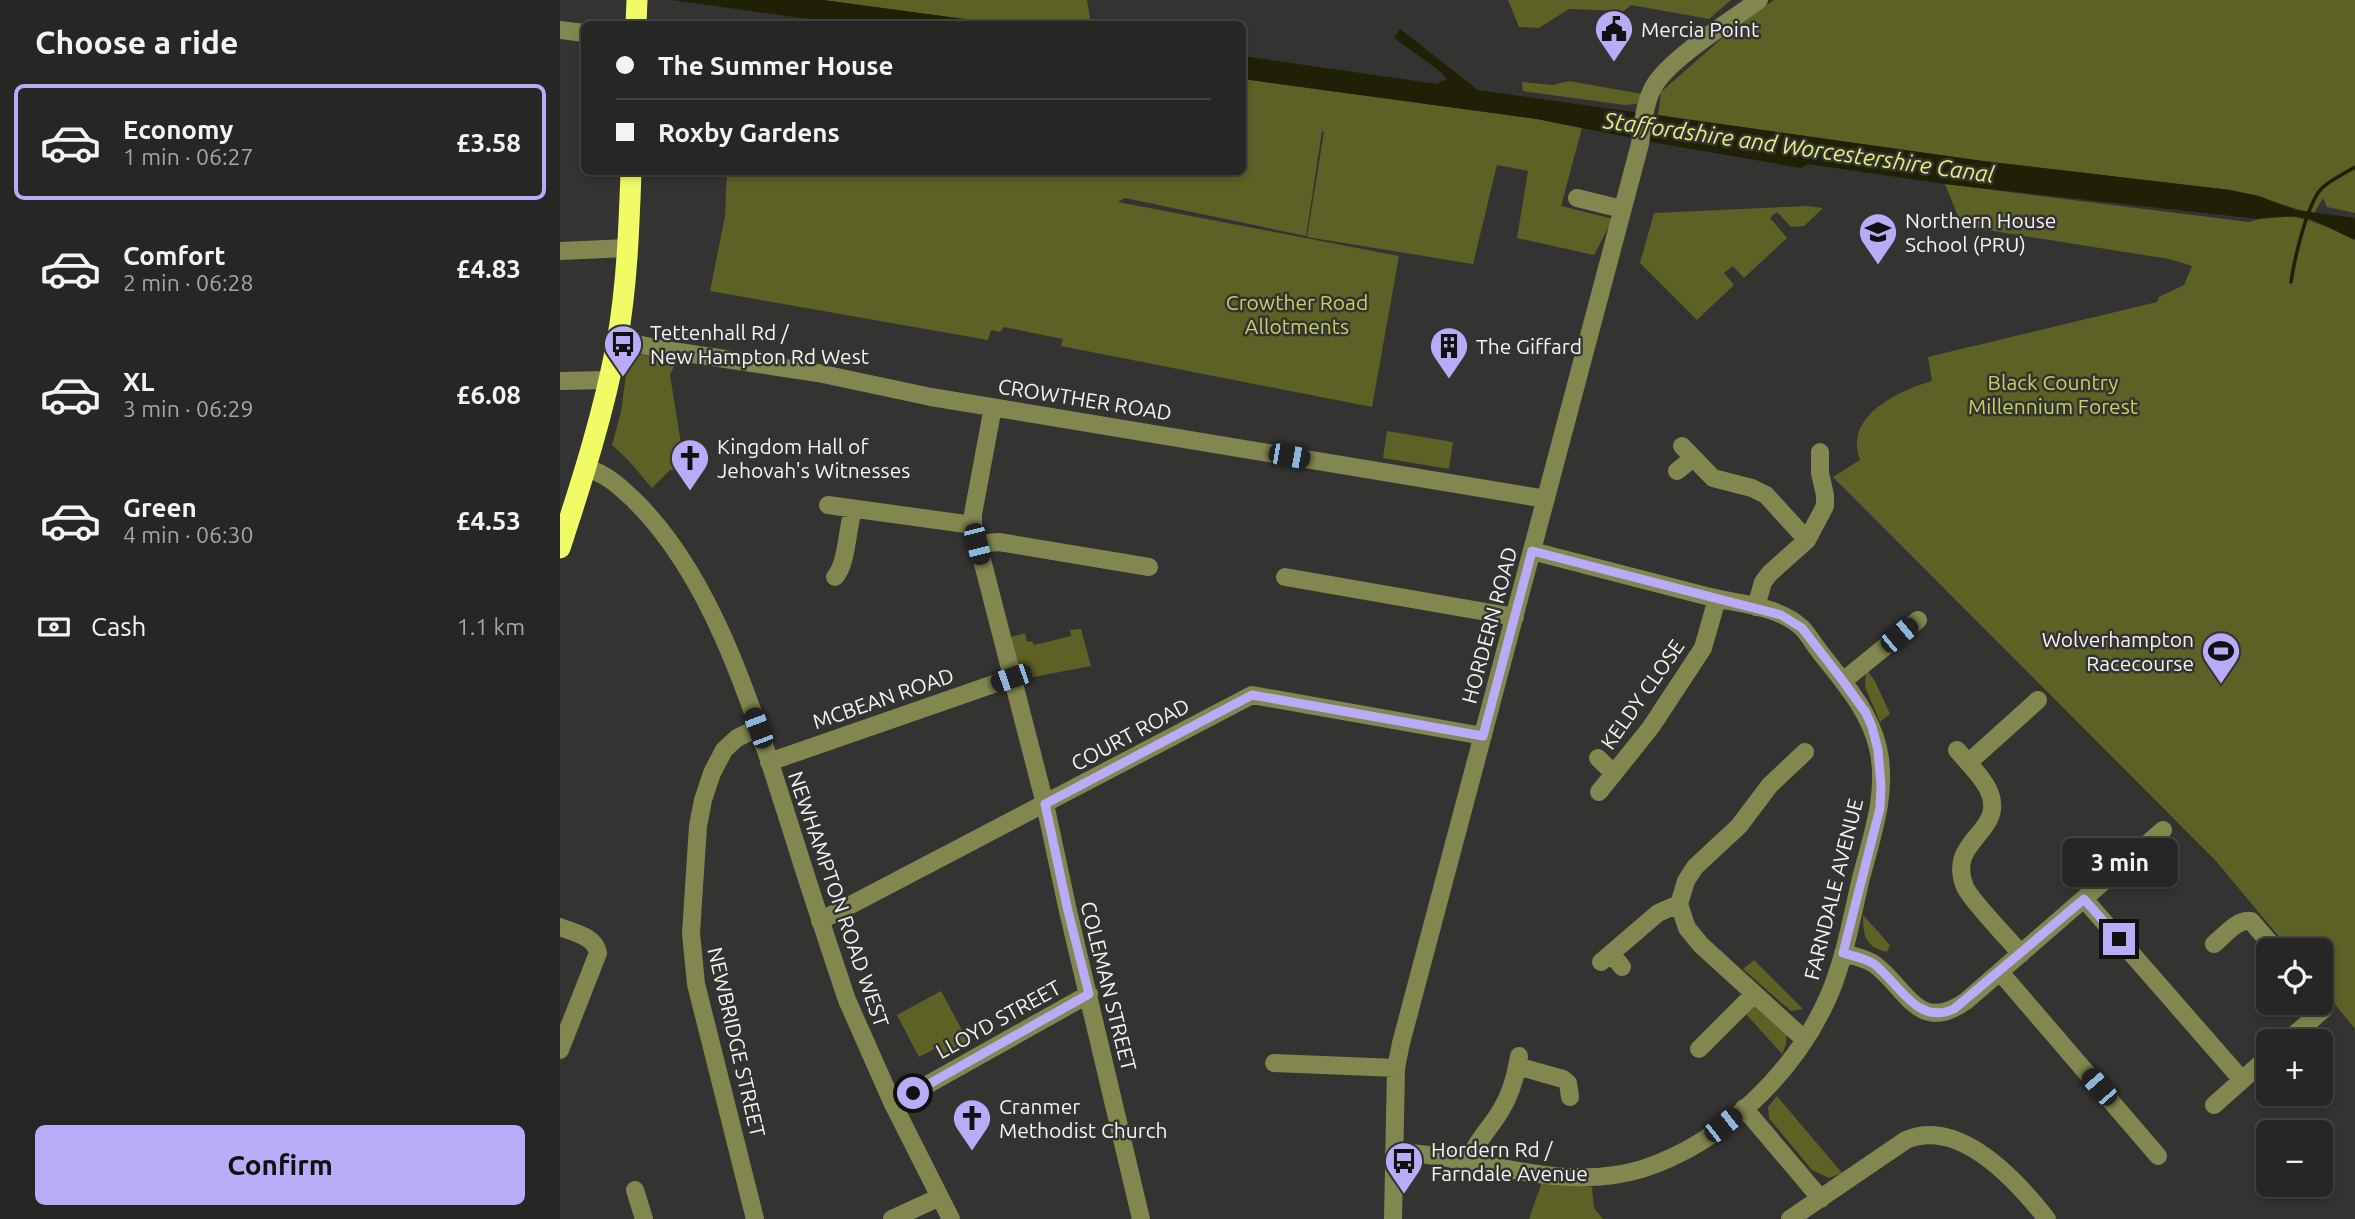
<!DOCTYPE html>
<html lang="en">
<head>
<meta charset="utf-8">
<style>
	:root { --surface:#262725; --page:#323332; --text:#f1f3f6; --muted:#a4a5a7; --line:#424442; --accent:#b9abf7 }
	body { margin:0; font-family:Ubuntu,sans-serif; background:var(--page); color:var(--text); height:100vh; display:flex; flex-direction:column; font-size:26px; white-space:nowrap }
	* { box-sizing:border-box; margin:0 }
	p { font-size:23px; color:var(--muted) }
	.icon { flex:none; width:38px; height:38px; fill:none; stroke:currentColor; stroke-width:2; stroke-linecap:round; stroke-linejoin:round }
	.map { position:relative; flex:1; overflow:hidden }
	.sheet { display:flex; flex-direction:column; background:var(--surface); width:560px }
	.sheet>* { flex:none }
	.guide { position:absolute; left:21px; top:21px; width:665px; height:154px; border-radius:10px; box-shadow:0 4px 10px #0003,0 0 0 2px var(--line); display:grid; align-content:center; height:154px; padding:0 35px; background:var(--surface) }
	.controls { position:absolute; left:1696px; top:938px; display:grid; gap:14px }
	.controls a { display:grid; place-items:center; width:77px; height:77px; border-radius:10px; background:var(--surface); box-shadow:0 4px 10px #0003,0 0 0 2px var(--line); font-size:35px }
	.end { position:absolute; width:32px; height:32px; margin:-16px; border:9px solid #b9abf7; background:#111; box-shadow:0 0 0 4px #111 }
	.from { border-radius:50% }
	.bubble { position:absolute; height:49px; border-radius:10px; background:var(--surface); box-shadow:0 4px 10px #0003,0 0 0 2px var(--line); font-size:23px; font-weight:600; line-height:49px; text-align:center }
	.car { position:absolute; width:21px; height:42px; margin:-21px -10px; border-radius:9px; box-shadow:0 0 5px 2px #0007; background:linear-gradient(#222 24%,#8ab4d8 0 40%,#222 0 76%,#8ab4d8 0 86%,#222 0) }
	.guide b { display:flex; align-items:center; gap:24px; height:66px; font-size:26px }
	.guide b+b { border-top:2px solid var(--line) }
	.guide i { width:18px; height:18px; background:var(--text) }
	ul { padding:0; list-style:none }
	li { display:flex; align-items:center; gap:21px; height:116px; margin:0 14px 10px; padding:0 21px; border:4px solid transparent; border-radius:10px }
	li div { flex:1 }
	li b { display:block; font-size:26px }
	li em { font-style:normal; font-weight:600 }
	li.active { border-color:var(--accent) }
	li>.icon { width:63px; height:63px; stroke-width:1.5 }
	h2 { padding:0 35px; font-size:32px; line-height:84px }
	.pay { display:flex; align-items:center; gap:18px; height:77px; padding:0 35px; font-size:26px }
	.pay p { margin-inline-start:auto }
	.primary-button { display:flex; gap:14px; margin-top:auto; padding:14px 35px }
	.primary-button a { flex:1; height:80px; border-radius:10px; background:var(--accent); color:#111; font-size:28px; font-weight:600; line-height:80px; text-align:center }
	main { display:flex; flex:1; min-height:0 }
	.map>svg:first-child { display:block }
	.green { fill:#5d6125 }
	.water { fill:#1f2005 }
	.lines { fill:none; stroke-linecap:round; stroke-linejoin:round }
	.stream { stroke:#1f2005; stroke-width:3.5 }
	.minor { stroke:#828750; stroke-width:18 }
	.highway { stroke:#f1fb66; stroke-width:21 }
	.route { stroke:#b9abf7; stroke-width:9 }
	.labels { text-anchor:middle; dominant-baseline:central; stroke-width:5; stroke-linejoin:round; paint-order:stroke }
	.poi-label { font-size:21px; fill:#f3f3f1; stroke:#333431; text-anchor:start }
	.park-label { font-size:21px; fill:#c9d15d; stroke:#333431 }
	.street-label { font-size:21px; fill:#f3f3f1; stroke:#333431 }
	.water-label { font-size:23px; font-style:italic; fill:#e5ee7a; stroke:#333431 }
</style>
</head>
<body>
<main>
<section class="sheet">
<h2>Choose a ride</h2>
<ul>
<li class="active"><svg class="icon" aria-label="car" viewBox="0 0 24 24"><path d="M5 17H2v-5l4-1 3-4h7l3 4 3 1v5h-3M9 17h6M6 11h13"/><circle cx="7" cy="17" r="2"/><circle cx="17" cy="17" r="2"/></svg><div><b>Economy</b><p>1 min · 06:27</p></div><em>£3.58</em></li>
<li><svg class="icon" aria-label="car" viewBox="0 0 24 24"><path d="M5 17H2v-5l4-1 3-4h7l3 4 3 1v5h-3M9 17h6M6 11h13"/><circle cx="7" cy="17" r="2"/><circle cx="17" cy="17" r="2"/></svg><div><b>Comfort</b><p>2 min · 06:28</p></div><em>£4.83</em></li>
<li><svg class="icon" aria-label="car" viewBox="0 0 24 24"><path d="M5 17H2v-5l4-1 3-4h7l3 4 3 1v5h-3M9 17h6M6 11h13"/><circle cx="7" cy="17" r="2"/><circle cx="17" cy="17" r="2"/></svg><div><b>XL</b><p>3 min · 06:29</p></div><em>£6.08</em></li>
<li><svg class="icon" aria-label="car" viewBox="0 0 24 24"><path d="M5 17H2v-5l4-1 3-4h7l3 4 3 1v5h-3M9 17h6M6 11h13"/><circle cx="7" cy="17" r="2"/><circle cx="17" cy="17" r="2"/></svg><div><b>Green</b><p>4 min · 06:30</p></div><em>£4.53</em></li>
</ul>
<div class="pay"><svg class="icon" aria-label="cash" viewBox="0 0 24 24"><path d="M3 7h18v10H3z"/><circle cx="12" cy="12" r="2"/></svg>Cash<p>1.1 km</p></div>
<div class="primary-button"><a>Confirm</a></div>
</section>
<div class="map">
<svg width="1795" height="1219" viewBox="0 0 1795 1219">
	<rect width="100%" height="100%" fill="#333431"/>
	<path class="green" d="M263 0H527L531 24H441Z
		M945 0H1171L1149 19 1071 5 1064 11 1009 9 979 28 959 27 948 0Z
		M1214 0H1795V213L1767 207 1763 198 1754 213C1725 207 1699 196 1670 190L1423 161 1098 115 1101 92 1168 33Z
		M683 79 977 119 1022 128 1001 206 1053 219 1034 255 957 238 968 171 937 165 913 264 747 237 764 132 762 131 746 236 565 198 558 202 839 256 812 407 501 346 503 339 444 327 440 332 431 330 428 340 150 291 165 216 167 172H682Z
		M1009 81 1082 94 1077 104 1065 105 963 91 962 82 993 85Z
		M1385 184 1689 222C1731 208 1758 222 1795 240V1029L1761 987 1760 950H1730L1656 861 1273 477 1300 460C1283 416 1338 391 1372 381L1368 357 1597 302 1599 297 1624 285 1632 266 1609 259 1402 226Z
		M1246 206 1263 208 1244 226 1231 227 1217 212 1210 218 1227 238 1184 278 1173 266 1164 273 1174 285 1137 320 1080 263 1094 213Z
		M69 353 117 360 110 375 125 469 110 470 92 488 69 461 52 445 61 412Z
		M827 431 893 442 889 469 823 458Z
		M521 629 531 666 458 680 448 638 465 633 467 642 472 641 474 645 511 636 510 630Z
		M1306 669 1315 681 1330 714 1320 722 1305 687Z
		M1303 915 1330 945 1327 952C1305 947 1303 935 1303 915Z
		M1194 960 1243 1009 1231 1011 1183 969Z
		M381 991 410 1045 386 1057 380 1046 359 1057 337 1015Z
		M1197 1002C1215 1019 1236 1028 1222 1054L1185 1013Z
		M1217 1096 1282 1173 1269 1178 1252 1170 1209 1118 1208 1107Z
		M983 1179 1032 1187 1034 1208 1043 1219H969Z"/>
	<path class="water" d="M111 0H263L441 24H286Z
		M840 29 918 90 1423 161 1670 190 1699 196 1736 210 1795 218V240L1751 219 1734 216 1698 219 1385 184 1248 164 1241 168 1097 143 977 119 683 79V56L877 84 887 79 881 72 834 38Z"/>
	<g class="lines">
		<path class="stream" d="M1731 282C1734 261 1747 203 1762 188 1772 179 1784 174 1795 167"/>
		<path class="minor" d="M0 30 24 33
			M1017 198 1062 209
			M0 251 67 248
			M57 340 106 350 258 373 371 397 986 499
			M0 381 49 380
			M433 407 413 514V525L485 804 508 911 581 1219
			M1122 446 1153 478 1192 488 1206 495 1247 540
			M26 468C47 474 59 486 74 500 159 583 198 727 234 838 251 893 269 946 287 1000L333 1104 391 1219
			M1117 471 1132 459
			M268 505 413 525
			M417 544 439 542 589 567
			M275 577C287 564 287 529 293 510
			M725 577 955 617
			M1196 607 1203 582 1210 573 1247 540 1265 506V495L1260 473V452
			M1283 681 1358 620
			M1397 750C1407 762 1421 775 1428 789 1449 833 1385 838 1405 887 1412 902 1448 938 1461 954
			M1038 758 1054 774
			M209 762 451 678
			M1408 763 1478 700
			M1039 792 1091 727 1143 648 1157 599
			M1524 899 1682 1080
			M260 921 692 695 923 736
			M0 927C14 933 35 936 38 953L0 1050
			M1654 944C1665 935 1677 919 1691 921L1716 950
			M1051 953 1062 967
			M1283 953C1293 956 1305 958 1314 964 1347 988 1358 1035 1406 1001L1603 830
			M1041 962 1098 913 1119 904
			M1440 972 1598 1156
			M1245 1040 1141 945 1127 928 1119 904 1126 881 1135 867 1179 826 1210 785 1245 752
			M1727 1041 1764 1009 1759 1003
			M1139 1049 1193 995
			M714 1063 836 1068
			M957 1066 1003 1079 1008 1083 1010 1097
			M333 1104 529 994
			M1654 1105 1708 1057
			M1184 1108 1261 1199
			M834 1152C916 1155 1000 1194 1082 1169 1163 1143 1237 1071 1270 993 1285 957 1292 916 1301 878 1312 836 1328 792 1318 748 1309 710 1284 683 1260 652 1254 645 1249 635 1242 628 1218 605 1177 604 1146 596 1088 581 1030 566 972 551
			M908 1163C915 1142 930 1129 941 1110 951 1094 956 1075 959 1056
			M75 1190 84 1219
			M195 1219 136 984 131 933 138 826 143 800 152 773 164 750 177 738 198 728
			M332 1219 380 1197
			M833 1219 836 1068 841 1043 1080 144C1083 125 1084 103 1094 86 1109 59 1172 20 1199 0
			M1230 1219 1346 1140C1400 1117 1457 1181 1487 1219"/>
		<path class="highway" d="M76 24 77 0
			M0 548C22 481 44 412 57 342 67 286 69 228 71 172"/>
	</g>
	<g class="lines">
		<path class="route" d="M353 1093 529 994 508 911 485 804 692 695 923 736 972 551 1221 615 1242 628 1283 681 1306 713 1312 727 1318 750 1321 786 1320 808 1283 953C1293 956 1305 958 1314 964 1339 983 1357 1026 1394 1009L1524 899 1559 939"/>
	</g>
	<defs>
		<g id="civic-pin" transform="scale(2.0125)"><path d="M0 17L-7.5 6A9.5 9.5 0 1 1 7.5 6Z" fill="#b9abf7" stroke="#333431"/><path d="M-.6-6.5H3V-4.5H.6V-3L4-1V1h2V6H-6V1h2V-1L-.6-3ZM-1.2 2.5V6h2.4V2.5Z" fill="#111"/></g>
		<g id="school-pin" transform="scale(2.0125)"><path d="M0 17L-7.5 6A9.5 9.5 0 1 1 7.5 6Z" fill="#b9abf7" stroke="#333431"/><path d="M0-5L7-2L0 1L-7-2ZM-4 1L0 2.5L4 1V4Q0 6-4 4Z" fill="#111"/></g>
		<g id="bus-pin" transform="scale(2.0125)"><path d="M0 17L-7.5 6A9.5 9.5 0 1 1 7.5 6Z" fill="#b9abf7" stroke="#333431"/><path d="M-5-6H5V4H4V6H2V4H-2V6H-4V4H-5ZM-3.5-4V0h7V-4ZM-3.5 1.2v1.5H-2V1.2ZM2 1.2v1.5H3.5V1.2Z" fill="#111"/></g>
		<g id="building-pin" transform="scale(2.0125)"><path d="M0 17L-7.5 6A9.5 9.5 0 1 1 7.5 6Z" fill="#b9abf7" stroke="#333431"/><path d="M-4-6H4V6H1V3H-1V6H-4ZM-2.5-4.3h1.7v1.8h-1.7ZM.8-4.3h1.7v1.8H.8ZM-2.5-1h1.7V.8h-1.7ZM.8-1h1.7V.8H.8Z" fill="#111"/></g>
		<g id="church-pin" transform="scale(2.0125)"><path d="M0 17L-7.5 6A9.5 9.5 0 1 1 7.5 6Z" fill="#b9abf7" stroke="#333431"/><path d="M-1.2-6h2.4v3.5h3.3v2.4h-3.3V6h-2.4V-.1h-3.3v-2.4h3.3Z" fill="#111"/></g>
		<g id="stadium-pin" transform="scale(2.0125)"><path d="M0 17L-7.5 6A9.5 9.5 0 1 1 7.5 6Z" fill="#b9abf7" stroke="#333431"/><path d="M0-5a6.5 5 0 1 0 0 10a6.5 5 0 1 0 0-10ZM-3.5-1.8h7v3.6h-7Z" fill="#111"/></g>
	</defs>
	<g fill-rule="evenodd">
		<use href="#civic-pin" x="1054" y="29"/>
		<use href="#school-pin" x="1318" y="232"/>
		<use href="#bus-pin" x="63" y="344"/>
		<use href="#building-pin" x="889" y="346"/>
		<use href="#church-pin" x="130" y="458"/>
		<use href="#stadium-pin" x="1661" y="651"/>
		<use href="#church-pin" x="412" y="1118"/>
		<use href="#bus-pin" x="844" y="1161"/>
	</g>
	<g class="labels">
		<g class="poi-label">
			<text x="1081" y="29">Mercia Point</text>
			<text x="1345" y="220">Northern House<tspan x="1345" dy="24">School (PRU)</tspan></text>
			<text x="90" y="332">Tettenhall Rd /<tspan x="90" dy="24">New Hampton Rd West</tspan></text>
			<text x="916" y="346">The Giffard</text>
			<text x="157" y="446">Kingdom Hall of<tspan x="157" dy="24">Jehovah's Witnesses</tspan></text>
			<text x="1634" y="639" text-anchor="end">Wolverhampton<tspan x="1634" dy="24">Racecourse</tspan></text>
			<text x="439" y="1106">Cranmer<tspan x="439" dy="24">Methodist Church</tspan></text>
			<text x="871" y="1149">Hordern Rd /<tspan x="871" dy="24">Farndale Avenue</tspan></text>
		</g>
		<g class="park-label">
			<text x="737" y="302">Crowther Road<tspan x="737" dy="24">Allotments</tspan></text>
			<text x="1493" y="382">Black Country<tspan x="1493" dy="24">Millennium Forest</tspan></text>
		</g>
		<g class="street-label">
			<text transform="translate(525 399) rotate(9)">CROWTHER ROAD</text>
			<text transform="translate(929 625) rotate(-75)">HORDERN ROAD</text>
			<text transform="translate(1082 694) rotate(-55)">KELDY CLOSE</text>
			<text transform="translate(323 698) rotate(-19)">MCBEAN ROAD</text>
			<text transform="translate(570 734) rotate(-28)">COURT ROAD</text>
			<text transform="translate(1273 889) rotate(-76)">FARNDALE AVENUE</text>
			<text transform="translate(279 899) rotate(71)">NEWHAMPTON ROAD WEST</text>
			<text transform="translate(549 986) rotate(76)">COLEMAN STREET</text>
			<text transform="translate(438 1019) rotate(-29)">LLOYD STREET</text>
			<text transform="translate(177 1042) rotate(77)">NEWBRIDGE STREET</text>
		</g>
		<g class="water-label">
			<text transform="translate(1239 147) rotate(8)">Staffordshire and Worcestershire Canal</text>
		</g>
	</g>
</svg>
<div class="controls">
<a><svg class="icon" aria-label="locate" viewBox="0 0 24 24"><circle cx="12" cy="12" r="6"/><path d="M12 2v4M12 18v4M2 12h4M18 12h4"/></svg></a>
<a>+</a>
<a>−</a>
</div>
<i class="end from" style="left:353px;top:1093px"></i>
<i class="end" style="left:1559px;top:939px"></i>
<div class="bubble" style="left:1502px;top:838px;width:116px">3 min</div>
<i class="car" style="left:729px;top:456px;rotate:100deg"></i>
<i class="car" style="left:417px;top:544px;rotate:166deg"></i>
<i class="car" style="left:1339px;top:635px;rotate:50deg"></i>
<i class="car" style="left:451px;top:678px;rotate:251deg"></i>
<i class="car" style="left:198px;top:728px;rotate:339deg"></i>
<i class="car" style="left:1539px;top:1087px;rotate:319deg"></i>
<i class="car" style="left:1163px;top:1125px;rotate:52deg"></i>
<div class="guide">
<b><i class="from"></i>The Summer House</b>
<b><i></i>Roxby Gardens</b>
</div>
</div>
</main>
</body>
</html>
